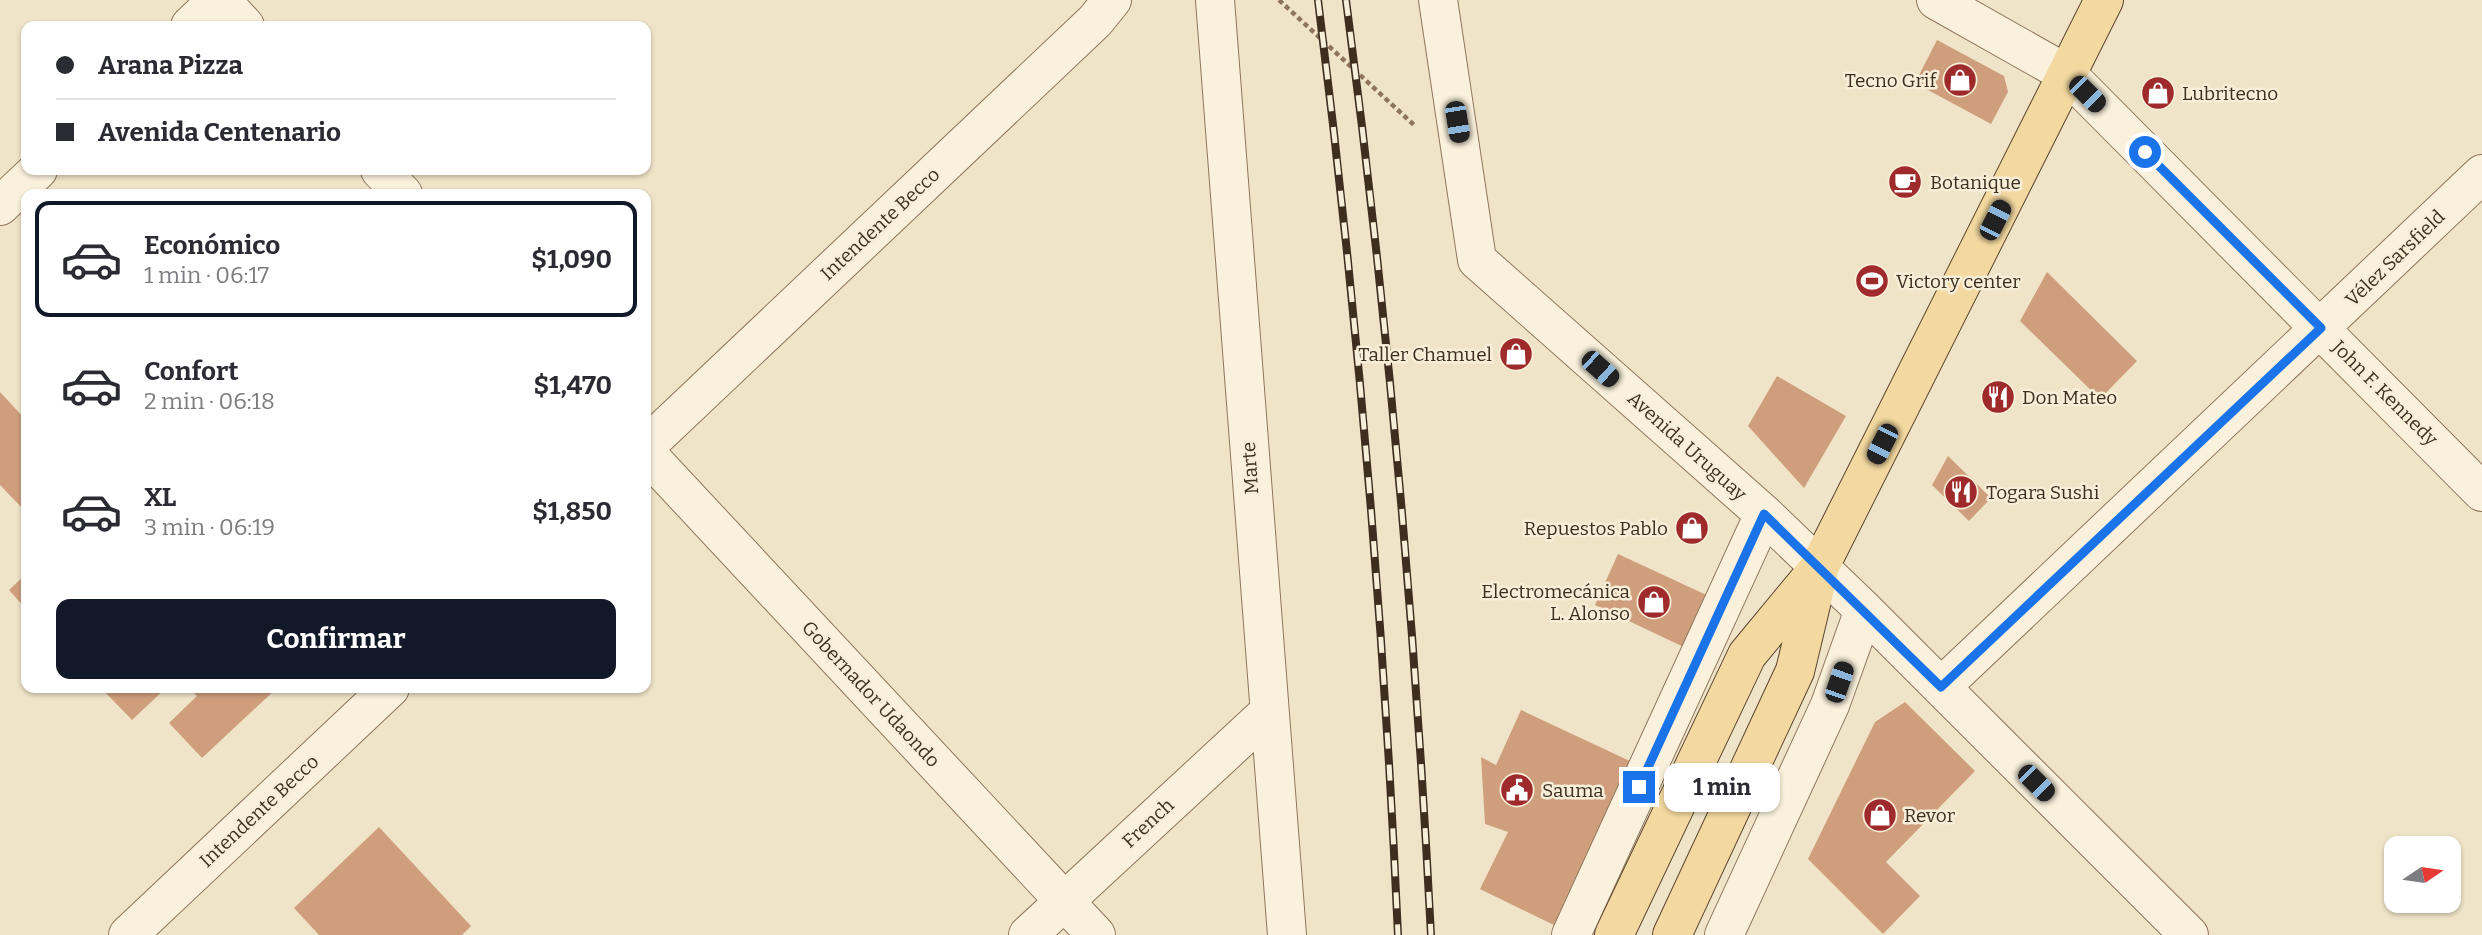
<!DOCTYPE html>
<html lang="es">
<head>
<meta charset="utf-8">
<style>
	:root { --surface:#fff; --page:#f2f2f3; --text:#2b2b33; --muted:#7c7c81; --line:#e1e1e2; --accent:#111827 }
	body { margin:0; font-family:Bitter,serif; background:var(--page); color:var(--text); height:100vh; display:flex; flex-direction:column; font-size:26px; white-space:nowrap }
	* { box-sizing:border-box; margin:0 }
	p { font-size:23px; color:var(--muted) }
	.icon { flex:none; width:38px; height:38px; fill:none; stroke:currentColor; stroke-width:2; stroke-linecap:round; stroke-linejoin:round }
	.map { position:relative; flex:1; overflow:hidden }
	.panel { position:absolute; left:21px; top:189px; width:630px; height:504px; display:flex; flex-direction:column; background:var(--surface); border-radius:14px; box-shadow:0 2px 5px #0004 }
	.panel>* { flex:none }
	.guide { position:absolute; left:21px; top:21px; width:630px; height:154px; border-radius:14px; box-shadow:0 2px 5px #0004; display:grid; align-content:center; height:154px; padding:0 35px; background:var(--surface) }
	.needle { width:46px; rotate:77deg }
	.buttons { position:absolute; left:2384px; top:836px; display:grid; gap:14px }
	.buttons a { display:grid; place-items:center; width:77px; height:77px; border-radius:14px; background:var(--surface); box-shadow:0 2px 5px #0004; font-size:35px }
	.end { position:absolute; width:32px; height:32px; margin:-16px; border:9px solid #1a73e8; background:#fff; box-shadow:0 0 0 4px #fff }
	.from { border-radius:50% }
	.bubble { position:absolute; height:49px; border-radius:14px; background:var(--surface); box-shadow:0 2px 5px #0004; font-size:23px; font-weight:700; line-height:49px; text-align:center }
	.car { position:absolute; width:21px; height:42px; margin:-21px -10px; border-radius:9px; box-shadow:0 0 5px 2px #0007; background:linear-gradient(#222 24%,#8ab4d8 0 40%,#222 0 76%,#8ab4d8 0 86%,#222 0) }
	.guide b { display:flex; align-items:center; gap:24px; height:66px; font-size:26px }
	.guide b+b { border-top:2px solid var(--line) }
	.guide i { width:18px; height:18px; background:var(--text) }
	ul { padding:12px 0 0; list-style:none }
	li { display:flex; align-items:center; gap:21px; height:116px; margin:0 14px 10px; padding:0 21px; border:4px solid transparent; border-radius:14px }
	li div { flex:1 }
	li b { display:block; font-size:26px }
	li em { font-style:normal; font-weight:700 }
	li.current { border-color:var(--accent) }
	li>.icon { width:63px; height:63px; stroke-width:1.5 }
	.button { display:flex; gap:14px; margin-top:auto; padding:14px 35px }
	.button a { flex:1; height:80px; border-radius:14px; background:var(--accent); color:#fff; font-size:28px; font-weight:700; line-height:80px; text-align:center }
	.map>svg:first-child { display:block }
	.building { fill:#cf9f7d }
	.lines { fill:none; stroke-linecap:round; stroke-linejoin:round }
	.minor-casing { stroke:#8d765c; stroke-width:40 }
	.major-casing { stroke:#5b4430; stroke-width:40 }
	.path { stroke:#8d765c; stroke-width:4.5; stroke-dasharray:5 3.5; stroke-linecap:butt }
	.minor { stroke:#faf1dc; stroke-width:38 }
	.major { stroke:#f3d9a0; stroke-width:38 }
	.rail-casing { stroke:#3d2e20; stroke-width:8 }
	.rail { stroke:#f7eed8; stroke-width:5; stroke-dasharray:16; stroke-linecap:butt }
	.route { stroke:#1a73e8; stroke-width:9 }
	.labels { text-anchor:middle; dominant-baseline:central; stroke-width:5; stroke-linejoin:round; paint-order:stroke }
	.poi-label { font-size:19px; fill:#3d2e20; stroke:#f7eed8; text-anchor:start }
	.street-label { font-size:19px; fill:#3d2e20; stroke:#f7eed8 }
</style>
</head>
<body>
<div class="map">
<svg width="2482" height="935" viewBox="0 0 2482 935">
	<rect width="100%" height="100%" fill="#f0e4c8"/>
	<path class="building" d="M1937 40 2004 76 2008 92 1991 124 1915 83Z
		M2047 272 2137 361 2100 399 2020 321Z
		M1777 376 1846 416 1804 488 1748 426Z
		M0 392 26 420V512L0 485Z
		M1948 456 1991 498 1969 521 1932 485Z
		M1618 554 1713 598 1690 650 1595 605Z
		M26 574V609L9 590Z
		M101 688H166L132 720Z
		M189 688H277L202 758 169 723 197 696Z
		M1905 702 1975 771 1886 862 1920 896 1883 934 1808 859 1875 722Z
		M1521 710 1632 762 1556 926 1480 889 1508 832 1485 824 1481 757 1496 765Z
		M379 827 471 926 462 935H319L294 908Z"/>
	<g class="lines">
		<g class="minor-casing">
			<path id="minor" d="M221 0 245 26
				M1215 0 1287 935
				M1438 0 1477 260 1764 514 1864 610 2189 935
				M1936 0 2067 74 2482 492
				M190 26 217 0
				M380 170 403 194
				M0 206 38 170
				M646 446 1095 21 1112 0
				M646 453 1096 935
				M1941 687 2482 174
				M128 935 390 688
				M1028 935 1269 712
				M1571 935 1764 514
				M1724 935 1830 705 1864 610"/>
		</g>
		<g class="major-casing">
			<path id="major" d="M1614 935 1747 655 1819 568 2104 0
				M1672 935 1795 671 1818 575"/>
		</g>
		<path class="path" d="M1279 0 1414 125"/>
		<use href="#minor" class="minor"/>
		<use href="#major" class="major"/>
		<g class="rail-casing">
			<path id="rail" d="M1318 0C1357 310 1384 623 1398 935
				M1346 0C1387 310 1415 622 1431 935"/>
		</g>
		<use href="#rail" class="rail"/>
	</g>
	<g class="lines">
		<path class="route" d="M1639 787 1764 514 1941 687 2321 328 2145 152"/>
	</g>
	<defs>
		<g id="shop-disc" transform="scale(1.75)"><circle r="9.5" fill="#9e2a2b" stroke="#f7eed8"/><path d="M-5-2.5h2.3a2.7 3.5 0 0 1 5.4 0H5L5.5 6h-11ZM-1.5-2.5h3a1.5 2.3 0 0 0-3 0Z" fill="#fff"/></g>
		<g id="cafe-disc" transform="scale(1.75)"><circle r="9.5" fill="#9e2a2b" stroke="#f7eed8"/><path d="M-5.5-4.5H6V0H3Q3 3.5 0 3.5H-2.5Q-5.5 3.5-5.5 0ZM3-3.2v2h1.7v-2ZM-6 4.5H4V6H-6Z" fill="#fff"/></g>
		<g id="stadium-disc" transform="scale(1.75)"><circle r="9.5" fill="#9e2a2b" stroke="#f7eed8"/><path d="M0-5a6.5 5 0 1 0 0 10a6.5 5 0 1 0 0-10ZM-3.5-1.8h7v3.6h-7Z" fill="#fff"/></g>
		<g id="restaurant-disc" transform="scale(1.75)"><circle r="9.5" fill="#9e2a2b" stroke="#f7eed8"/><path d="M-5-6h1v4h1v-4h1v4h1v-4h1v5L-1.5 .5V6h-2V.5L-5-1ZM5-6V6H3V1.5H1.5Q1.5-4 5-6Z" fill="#fff"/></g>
		<g id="civic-disc" transform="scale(1.75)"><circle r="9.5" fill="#9e2a2b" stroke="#f7eed8"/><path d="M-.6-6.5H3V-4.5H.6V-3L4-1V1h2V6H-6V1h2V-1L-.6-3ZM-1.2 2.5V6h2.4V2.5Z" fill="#fff"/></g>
	</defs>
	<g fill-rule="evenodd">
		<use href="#shop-disc" x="1960" y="80"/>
		<use href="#shop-disc" x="2158" y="93"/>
		<use href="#cafe-disc" x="1905" y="182"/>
		<use href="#stadium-disc" x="1872" y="281"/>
		<use href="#shop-disc" x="1516" y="354"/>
		<use href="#restaurant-disc" x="1998" y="397"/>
		<use href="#restaurant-disc" x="1961" y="492"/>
		<use href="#shop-disc" x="1692" y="528"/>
		<use href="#shop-disc" x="1654" y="602"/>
		<use href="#civic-disc" x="1517" y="790"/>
		<use href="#shop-disc" x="1880" y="815"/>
	</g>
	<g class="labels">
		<g class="poi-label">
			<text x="1936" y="80" text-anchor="end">Tecno Grif</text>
			<text x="2182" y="93">Lubritecno</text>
			<text x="1930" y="182">Botanique</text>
			<text x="1896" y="281">Victory center</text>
			<text x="1492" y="354" text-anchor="end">Taller Chamuel</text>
			<text x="2022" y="397">Don Mateo</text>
			<text x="1986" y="492">Togara Sushi</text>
			<text x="1668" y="528" text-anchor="end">Repuestos Pablo</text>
			<text x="1630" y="591" text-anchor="end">Electromecánica<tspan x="1630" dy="22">L. Alonso</tspan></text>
			<text x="1542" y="790">Sauma</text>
			<text x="1904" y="815">Revor</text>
		</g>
		<g class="street-label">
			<text transform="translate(880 224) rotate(-43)">Intendente Becco</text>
			<text transform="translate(2395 258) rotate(-44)">Vélez Sarsfield</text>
			<text transform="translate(2385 393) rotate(45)">John F. Kennedy</text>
			<text transform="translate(1687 446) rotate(42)">Avenida Uruguay</text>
			<text transform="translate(1250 468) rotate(-94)">Marte</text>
			<text transform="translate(871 694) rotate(47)">Gobernador Udaondo</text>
			<text transform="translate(259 811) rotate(-43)">Intendente Becco</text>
			<text transform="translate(1148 823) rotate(-43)">French</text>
		</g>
	</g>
</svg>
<div class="buttons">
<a><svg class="needle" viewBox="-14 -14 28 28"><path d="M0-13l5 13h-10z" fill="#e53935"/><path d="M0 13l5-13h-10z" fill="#7c7c81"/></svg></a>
</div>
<i class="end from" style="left:2145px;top:152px"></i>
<i class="end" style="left:1639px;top:787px"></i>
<div class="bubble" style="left:1664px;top:763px;width:116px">1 min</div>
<i class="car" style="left:2087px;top:94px;rotate:135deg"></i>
<i class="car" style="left:1457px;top:122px;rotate:171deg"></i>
<i class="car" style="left:1995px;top:220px;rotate:27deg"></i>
<i class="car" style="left:1600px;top:369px;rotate:132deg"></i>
<i class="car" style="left:1882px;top:444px;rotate:207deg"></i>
<i class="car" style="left:1839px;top:682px;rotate:19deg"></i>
<i class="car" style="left:2036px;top:783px;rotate:135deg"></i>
<div class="guide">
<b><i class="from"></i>Arana Pizza</b>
<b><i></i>Avenida Centenario</b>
</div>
<section class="panel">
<ul>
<li class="current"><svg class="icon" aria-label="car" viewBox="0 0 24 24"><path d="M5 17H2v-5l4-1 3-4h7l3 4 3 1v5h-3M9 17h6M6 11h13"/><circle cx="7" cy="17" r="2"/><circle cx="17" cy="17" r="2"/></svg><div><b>Económico</b><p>1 min · 06:17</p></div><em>$1,090</em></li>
<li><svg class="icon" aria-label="car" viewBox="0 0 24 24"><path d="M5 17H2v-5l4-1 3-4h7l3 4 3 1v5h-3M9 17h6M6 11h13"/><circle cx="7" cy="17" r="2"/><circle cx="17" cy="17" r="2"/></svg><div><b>Confort</b><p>2 min · 06:18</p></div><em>$1,470</em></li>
<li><svg class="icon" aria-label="car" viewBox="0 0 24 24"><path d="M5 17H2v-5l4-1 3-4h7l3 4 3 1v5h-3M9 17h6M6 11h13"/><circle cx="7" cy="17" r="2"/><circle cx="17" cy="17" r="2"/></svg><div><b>XL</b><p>3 min · 06:19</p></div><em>$1,850</em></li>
</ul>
<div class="button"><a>Confirmar</a></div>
</section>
</div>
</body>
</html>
